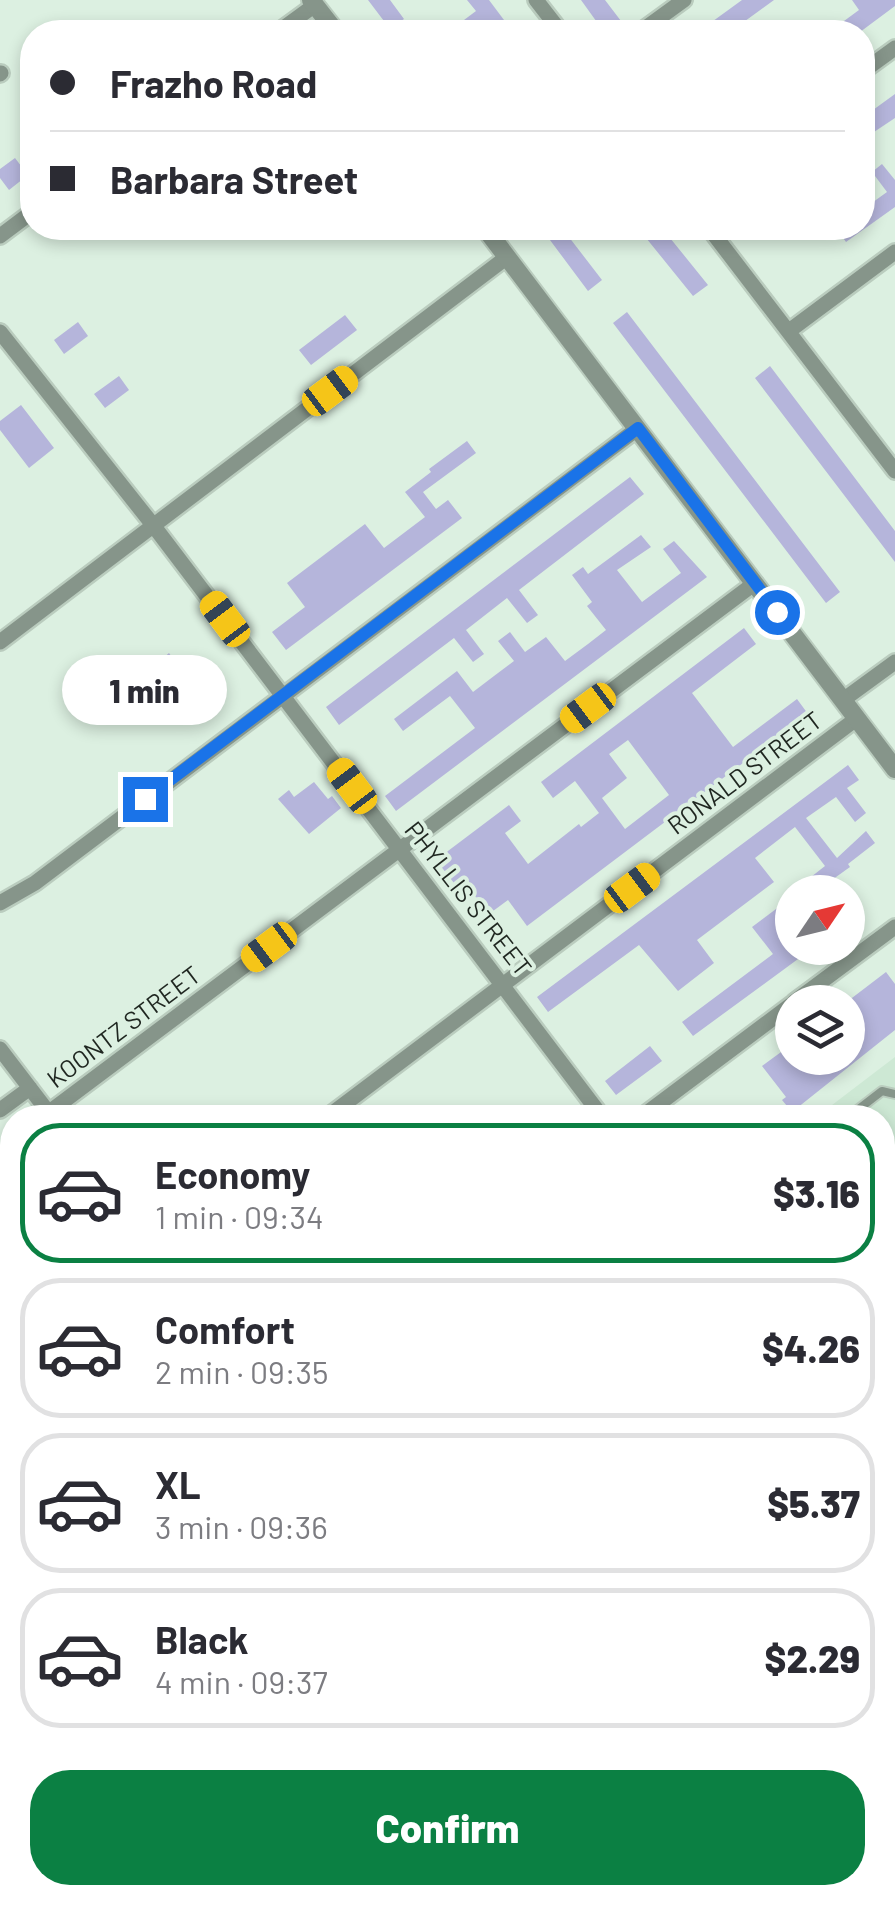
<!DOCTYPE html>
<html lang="en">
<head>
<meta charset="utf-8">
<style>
	:root { --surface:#fff; --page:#f2f2f3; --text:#2b2b33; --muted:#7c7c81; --line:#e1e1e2; --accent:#0b8043 }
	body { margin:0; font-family:Barlow,sans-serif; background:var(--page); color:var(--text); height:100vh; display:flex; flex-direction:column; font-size:38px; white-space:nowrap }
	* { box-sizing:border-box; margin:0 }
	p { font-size:32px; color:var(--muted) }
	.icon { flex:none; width:55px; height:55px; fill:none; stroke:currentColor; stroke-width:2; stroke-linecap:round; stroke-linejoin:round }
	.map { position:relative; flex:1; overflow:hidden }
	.side { position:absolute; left:0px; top:1105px; width:895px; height:800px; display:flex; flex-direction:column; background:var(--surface); border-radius:40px 40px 0 0; box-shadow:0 5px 15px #0003 }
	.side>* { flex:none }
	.guide { position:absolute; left:20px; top:20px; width:855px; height:220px; border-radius:40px; box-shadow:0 5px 15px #0003; display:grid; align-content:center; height:220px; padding:0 30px; background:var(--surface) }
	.needle { width:65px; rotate:55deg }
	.buttons { position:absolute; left:775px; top:875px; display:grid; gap:20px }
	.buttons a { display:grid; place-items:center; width:90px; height:90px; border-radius:50%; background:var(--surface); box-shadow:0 5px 15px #0003; font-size:50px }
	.end { position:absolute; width:45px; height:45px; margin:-22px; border:12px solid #1a73e8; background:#fff; box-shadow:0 0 0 5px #fff }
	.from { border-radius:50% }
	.bubble { position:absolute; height:70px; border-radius:35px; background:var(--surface); box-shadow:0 5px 15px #0003; font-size:32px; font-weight:800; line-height:70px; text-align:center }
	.car { position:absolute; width:30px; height:60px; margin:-30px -15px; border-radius:12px; box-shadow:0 0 8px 2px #0007; background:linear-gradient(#f5c518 24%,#345 0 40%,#f5c518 0 76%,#345 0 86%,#f5c518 0) }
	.guide b { display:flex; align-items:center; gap:35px; height:95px; font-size:38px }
	.guide b+b { border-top:2px solid var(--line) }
	.guide i { width:25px; height:25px; background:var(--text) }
	ul { padding:18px 0 0; list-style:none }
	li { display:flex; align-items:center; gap:30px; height:140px; margin:0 20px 15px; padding:0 10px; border:5px solid var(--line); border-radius:40px }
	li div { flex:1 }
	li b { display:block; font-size:38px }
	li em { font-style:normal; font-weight:800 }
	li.selected { border-color:var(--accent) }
	li>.icon { width:90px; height:90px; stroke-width:1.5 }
	.button { display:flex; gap:20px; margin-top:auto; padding:20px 30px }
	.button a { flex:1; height:115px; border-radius:40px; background:var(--accent); color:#fff; font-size:40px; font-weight:800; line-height:115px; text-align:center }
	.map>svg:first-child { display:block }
	.built { fill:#cde8d4 }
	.building { fill:#b5b5db; fill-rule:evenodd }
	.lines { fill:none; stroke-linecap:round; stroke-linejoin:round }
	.service-casing { stroke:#baccbe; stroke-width:12 }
	.minor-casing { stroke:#baccbe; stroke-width:20 }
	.tertiary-casing { stroke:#baccbe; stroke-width:22 }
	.service { stroke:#86958a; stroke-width:8 }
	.minor { stroke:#86958a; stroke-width:15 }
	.tertiary { stroke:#86958a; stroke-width:18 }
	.route { stroke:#1a73e8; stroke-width:12 }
	.labels { text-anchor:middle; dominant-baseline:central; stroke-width:8; stroke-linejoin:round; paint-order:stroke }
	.street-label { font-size:25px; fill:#1f2620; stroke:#dcf0e1 }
</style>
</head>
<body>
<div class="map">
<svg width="895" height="1905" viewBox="0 0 895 1905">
	<rect width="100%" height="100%" fill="#dcf0e1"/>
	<path class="built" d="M895 1057V1364L883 1373 882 1118H815Z
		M12 1701V1826L0 1836V1710Z
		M895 1842V1905H811L828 1893 882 1892 883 1852Z
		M12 1878V1892L192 1893 175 1905H0V1887Z
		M494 1892 618 1893 627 1905H477Z"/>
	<path class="building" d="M368 0H390L404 19 390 29Z
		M467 0H489L513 32H490L481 21 467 32H448L476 11Z
		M581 0H605L621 21 604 32Z
		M742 0H774L730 32H698Z
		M852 0H895V6L860 32H829L859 10Z
		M895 94V118L862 140V118Z
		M15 158 28 175 9 190 0 178V169Z
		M882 164 895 180V207L846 242 836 228H862V210L887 192 872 172Z
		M541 228H562L602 280 588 291Z
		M638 228H662L708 285 693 296Z
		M627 312 840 592 826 603 613 323Z
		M345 315 357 330 311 365 299 350Z
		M78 322 88 336 64 354 54 340Z
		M770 366 895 531V562L755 378Z
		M119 376 129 390 105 408 94 394Z
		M21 405 54 448 29 468 0 430V421Z
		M467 441 476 453 423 492 436 509 448 500 462 518 286 650 272 632 305 607 287 583 365 524 384 548 425 517 405 492 431 472 429 469Z
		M630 477 644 494 519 590 538 615 527 623 507 598 466 630 484 654 473 662 454 638 339 725 326 707Z
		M641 535 651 547 617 570 642 602 681 573 663 549 674 541 707 577 396 811 385 796 475 728 450 696 403 731 394 719 457 671 473 692 494 676 514 661 498 641 510 632 525 652 546 637 565 661 588 644 606 630 587 606 592 602 572 575 583 567 588 574Z
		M744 628 756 644 692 693 733 747 797 699 808 714 527 926 508 900 489 914 475 896 468 901 436 860 509 805 521 821 505 833 528 864 579 824 581 827 599 813 575 781 553 798 541 782ZM628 740 669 795 625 829 602 798 627 778 609 754Z
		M169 653 179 667 141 698 131 686Z
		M848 765 859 780 847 788 866 813 855 822 836 797 806 818 837 858 866 831 875 843 848 864 850 867 815 892H808L802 884 825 866 795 827 755 858 774 882 697 940 714 963 678 991 639 945 548 1012 537 997Z
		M314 782 328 799 332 796 341 808 309 834 278 799 289 790 294 797Z
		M788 900 792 907V948H813L693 1036 682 1022 773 954 752 927Z
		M886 972 895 984V1030L792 1112 782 1100 786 1097 762 1066 792 1044V1058H848V1046L862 1035 848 1016V1001Z
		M650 1046 662 1061 616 1095 605 1081Z
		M12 1144V1202L0 1185V1153Z
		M7 1630 12 1638V1685L0 1670V1635Z
		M100 1892H143L151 1905H83Z
		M720 1892H819L802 1905H720L714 1897Z"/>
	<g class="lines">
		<g class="service-casing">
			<path id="service" d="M847 1118 882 1091 895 1094
				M882 1268 895 1285
				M882 1334 890 1345 882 1350
				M0 1757 12 1773
				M0 1808 12 1825
				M882 1886 895 1876
				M155 1892 160 1898 158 1905
				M597 1892 606 1905
				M22 1905 38 1892
				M493 1905 510 1892
				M563 1905 580 1892
				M858 1905 874 1892"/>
		</g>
		<g class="minor-casing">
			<path id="minor" d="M536 0 561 32
				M278 32 315 5
				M640 32 684 0
				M862 72 895 48
				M0 74 1 73
				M709 228 895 471
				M0 236 32 212
				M789 331 895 252
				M0 332 153 525 603 1118
				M0 642 507 257
				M843 700 895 662
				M0 903 35 883 637 429
				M794 1002 895 927
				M0 1049 52 1117
				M0 1110 30 1088
				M48 1113 755 583
				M326 1118 856 719
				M640 1118 792 1004
				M0 1343 12 1334
				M882 1502 895 1492
				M0 1590 12 1581
				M882 1736 895 1726
				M635 1892 644 1905
				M329 1905 346 1892
				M658 1905 674 1892"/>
		</g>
		<g class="tertiary-casing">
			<path id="tertiary" d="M311 0 336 32
				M485 228 895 769
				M882 1206 895 1197
				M0 1865 12 1855"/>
		</g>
		<use href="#service" class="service"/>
		<use href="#minor" class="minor"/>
		<use href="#tertiary" class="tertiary"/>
	</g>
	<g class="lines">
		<path class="route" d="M145 799 638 428 777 612"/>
	</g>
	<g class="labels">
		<g class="street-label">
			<text transform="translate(744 772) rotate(-37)">RONALD STREET</text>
			<text transform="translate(469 898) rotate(52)">PHYLLIS STREET</text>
			<text transform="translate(123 1026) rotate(-37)">KOONTZ STREET</text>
		</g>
	</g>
</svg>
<div class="buttons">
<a><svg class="needle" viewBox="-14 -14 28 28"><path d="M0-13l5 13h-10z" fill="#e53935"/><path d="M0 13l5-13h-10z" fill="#7c7c81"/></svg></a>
<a><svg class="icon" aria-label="layers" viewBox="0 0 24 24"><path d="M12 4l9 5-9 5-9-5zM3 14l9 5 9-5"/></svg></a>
</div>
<i class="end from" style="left:777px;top:612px"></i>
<i class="end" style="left:145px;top:799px"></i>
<div class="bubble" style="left:62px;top:655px;width:165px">1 min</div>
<i class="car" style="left:330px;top:391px;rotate:53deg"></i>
<i class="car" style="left:225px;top:619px;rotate:323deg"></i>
<i class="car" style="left:588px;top:708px;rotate:233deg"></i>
<i class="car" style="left:352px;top:786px;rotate:323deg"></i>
<i class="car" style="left:632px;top:888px;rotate:53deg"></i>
<i class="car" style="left:269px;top:947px;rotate:233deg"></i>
<div class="guide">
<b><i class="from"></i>Frazho Road</b>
<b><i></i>Barbara Street</b>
</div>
<section class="side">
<ul>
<li class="selected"><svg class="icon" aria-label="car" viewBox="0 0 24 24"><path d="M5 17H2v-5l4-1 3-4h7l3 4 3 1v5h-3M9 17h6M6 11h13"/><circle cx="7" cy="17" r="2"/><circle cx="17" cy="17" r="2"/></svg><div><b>Economy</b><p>1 min · 09:34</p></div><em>$3.16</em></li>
<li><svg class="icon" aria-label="car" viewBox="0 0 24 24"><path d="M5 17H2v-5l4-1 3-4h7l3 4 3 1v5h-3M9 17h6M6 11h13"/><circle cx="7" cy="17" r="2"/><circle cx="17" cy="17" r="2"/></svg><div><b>Comfort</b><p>2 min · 09:35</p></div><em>$4.26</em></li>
<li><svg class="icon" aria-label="car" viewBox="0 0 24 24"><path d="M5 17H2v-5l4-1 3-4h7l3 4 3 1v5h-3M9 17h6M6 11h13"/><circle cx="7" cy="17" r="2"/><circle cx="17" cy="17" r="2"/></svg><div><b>XL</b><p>3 min · 09:36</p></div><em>$5.37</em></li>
<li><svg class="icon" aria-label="car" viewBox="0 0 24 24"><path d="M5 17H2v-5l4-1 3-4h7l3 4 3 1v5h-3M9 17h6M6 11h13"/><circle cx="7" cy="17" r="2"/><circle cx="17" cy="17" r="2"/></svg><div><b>Black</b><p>4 min · 09:37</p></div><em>$2.29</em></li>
</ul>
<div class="button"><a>Confirm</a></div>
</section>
</div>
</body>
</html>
